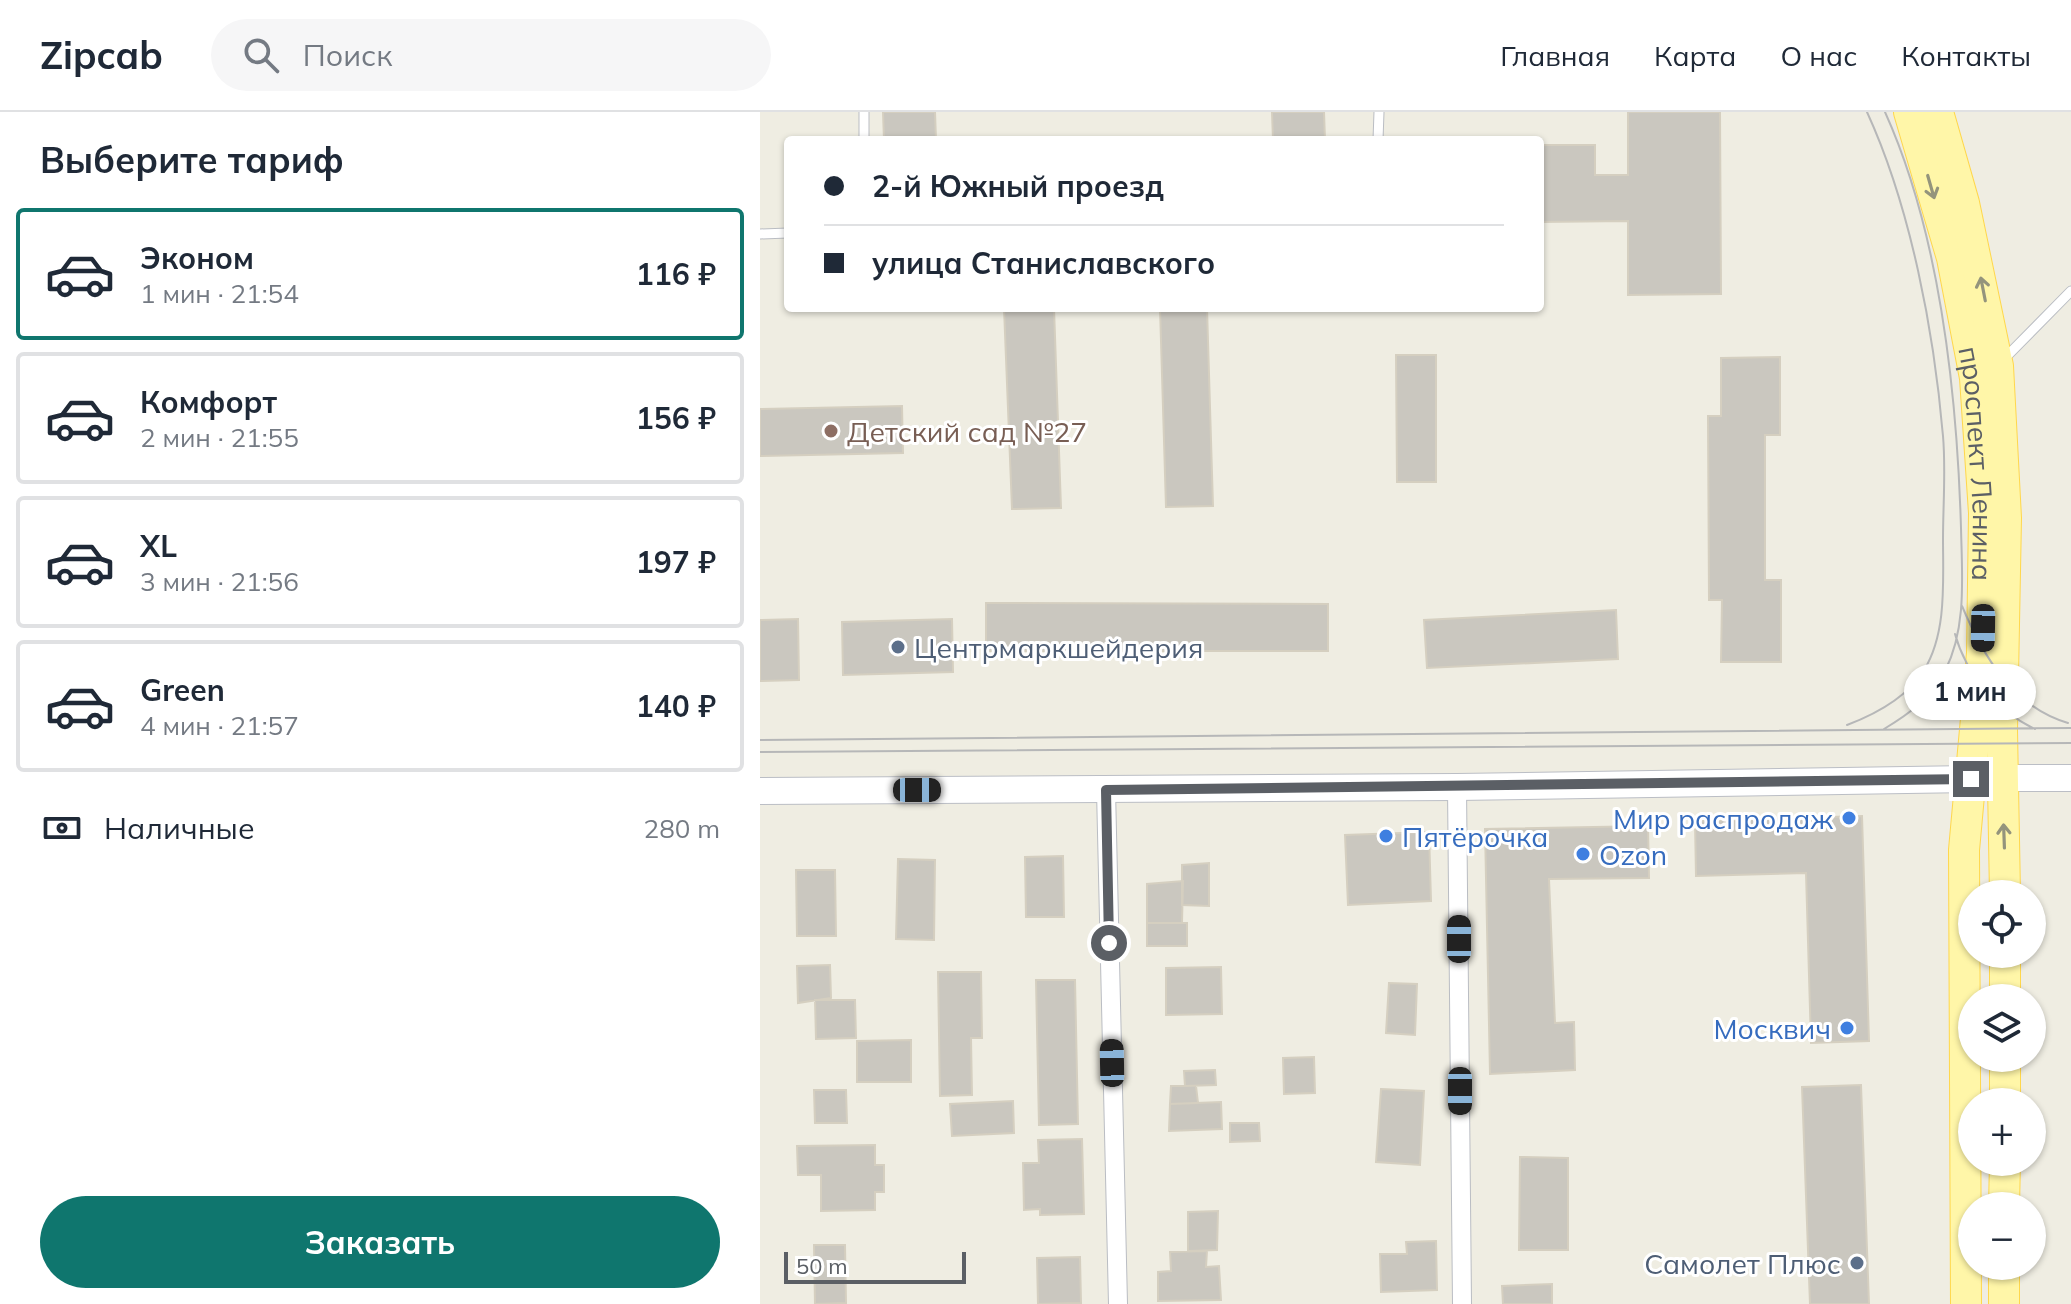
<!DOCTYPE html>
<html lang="ru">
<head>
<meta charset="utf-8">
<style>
	:root { --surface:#fff; --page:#f6f6f7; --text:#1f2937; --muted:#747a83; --line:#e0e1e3; --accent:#0f766e }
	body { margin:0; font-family:Mulish,sans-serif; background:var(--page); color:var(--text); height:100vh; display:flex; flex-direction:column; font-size:30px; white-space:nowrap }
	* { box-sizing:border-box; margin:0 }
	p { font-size:26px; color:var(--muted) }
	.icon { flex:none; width:44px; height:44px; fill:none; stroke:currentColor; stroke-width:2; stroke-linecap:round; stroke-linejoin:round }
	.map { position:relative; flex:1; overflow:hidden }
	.panel { display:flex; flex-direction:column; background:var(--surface); width:760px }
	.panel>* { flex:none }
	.guide { position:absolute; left:24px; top:24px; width:760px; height:176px; border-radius:8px; box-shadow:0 2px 6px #0004; display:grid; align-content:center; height:176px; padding:0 40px; background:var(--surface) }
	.buttons { position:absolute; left:1198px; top:768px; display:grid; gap:16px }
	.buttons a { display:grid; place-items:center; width:88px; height:88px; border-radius:50%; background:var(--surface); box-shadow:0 2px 6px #0004; font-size:40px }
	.scale { position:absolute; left:24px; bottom:20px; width:182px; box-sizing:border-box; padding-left:8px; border:4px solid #5b5f65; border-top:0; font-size:22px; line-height:28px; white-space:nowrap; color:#5b5f65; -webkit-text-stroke:6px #fff; paint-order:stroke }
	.end { position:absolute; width:36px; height:36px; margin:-18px; border:10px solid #5b5f65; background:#fff; box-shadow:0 0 0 4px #fff }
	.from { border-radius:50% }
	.bubble { position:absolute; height:56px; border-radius:28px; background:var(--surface); box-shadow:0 2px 6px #0004; font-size:26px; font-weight:700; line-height:56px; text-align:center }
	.car { position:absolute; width:24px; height:48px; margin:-24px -12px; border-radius:10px; box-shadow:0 0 6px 2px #0007; background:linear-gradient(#222 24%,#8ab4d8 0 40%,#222 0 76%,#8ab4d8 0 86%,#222 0) }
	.guide b { display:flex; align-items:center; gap:28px; height:76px; font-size:30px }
	.guide b+b { border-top:2px solid var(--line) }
	.guide i { width:20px; height:20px; background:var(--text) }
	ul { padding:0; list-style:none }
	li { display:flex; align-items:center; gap:24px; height:132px; margin:0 16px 12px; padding:0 24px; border:4px solid var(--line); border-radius:8px }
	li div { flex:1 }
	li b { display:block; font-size:30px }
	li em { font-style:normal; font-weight:700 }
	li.on { border-color:var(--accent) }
	li>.icon { width:72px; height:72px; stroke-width:1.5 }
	h2 { padding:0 40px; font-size:36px; line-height:96px }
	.pay { display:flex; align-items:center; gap:20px; height:88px; padding:0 40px; font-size:30px }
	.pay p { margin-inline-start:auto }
	.primary-button { display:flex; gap:16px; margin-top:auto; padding:16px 40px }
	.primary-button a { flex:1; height:92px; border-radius:48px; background:var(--accent); color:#fff; font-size:32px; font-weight:700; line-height:92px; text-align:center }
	header { display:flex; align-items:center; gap:48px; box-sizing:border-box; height:112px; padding:0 40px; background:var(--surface); border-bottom:2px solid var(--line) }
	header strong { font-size:38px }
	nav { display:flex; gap:44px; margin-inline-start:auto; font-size:28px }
	.search { width:560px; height:72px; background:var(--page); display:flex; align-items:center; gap:20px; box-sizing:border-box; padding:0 28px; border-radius:44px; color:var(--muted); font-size:30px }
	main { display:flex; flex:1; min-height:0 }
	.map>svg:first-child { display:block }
	.building { fill:#cac7bf; stroke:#d5cfc0; stroke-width:2 }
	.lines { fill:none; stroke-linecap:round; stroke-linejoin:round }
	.lane-casing { stroke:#babdc3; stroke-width:11 }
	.street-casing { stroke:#babdc3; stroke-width:20 }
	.secondary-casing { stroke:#bbbec5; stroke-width:28 }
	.primary-casing { stroke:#ffd74c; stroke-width:32 }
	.lane { stroke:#fff; stroke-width:9 }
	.street { stroke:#fff; stroke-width:18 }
	.secondary { stroke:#fff; stroke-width:26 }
	.primary { stroke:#fff6a8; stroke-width:30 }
	.tram { stroke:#b6b7b8; stroke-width:2 }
	.oneway { stroke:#94947c }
	.route { stroke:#5b5f65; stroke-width:10 }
	.education-dot { fill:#8d6e63; stroke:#fff; stroke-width:3 }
	.service-dot { fill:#5c6f8a; stroke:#fff; stroke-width:3 }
	.shop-dot { fill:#3f7fe0; stroke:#fff; stroke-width:3 }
	.labels { text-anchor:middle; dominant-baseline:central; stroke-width:6; stroke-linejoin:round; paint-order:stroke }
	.education-label { font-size:28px; fill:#785e54; stroke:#fff; text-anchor:start }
	.street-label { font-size:28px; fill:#5b5f65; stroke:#fff }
	.service-label { font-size:28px; fill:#4e5e75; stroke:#fff; text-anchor:start }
	.shop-label { font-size:28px; fill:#366cbe; stroke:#fff; text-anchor:end }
</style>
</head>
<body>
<header>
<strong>Zipcab</strong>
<div class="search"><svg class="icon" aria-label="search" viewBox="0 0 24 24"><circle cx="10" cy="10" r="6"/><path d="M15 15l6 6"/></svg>Поиск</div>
<nav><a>Главная</a><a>Карта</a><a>О нас</a><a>Контакты</a></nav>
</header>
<main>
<section class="panel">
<h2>Выберите тариф</h2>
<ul>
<li class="on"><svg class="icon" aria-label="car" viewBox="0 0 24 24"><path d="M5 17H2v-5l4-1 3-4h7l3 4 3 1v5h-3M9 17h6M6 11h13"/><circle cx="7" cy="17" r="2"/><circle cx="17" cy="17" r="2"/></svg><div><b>Эконом</b><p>1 мин · 21:54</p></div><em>116 ₽</em></li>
<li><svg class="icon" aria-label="car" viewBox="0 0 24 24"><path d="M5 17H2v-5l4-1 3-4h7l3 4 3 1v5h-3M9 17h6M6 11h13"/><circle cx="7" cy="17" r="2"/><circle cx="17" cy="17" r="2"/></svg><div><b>Комфорт</b><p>2 мин · 21:55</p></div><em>156 ₽</em></li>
<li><svg class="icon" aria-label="car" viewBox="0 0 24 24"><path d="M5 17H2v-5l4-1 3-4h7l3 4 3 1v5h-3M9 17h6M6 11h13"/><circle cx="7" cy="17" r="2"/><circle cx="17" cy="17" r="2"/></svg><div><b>XL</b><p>3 мин · 21:56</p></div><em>197 ₽</em></li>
<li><svg class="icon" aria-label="car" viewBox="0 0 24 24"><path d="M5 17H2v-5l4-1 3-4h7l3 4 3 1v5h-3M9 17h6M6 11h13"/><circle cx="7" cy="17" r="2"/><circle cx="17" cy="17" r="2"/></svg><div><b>Green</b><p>4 мин · 21:57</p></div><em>140 ₽</em></li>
</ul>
<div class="pay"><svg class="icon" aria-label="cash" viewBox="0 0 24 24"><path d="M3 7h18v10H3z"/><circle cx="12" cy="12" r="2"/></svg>Наличные<p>280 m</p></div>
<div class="primary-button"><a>Заказать</a></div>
</section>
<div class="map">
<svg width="1311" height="1192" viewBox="0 0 1311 1192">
	<rect width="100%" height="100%" fill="#efede2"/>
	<path class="building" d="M123 0H175L176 28H124Z
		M512 0H564L565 28H513Z
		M868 0H960L961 182 868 183V109L780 110V33H835V63H868Z
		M244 196H294L301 396 252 397Z
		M400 196H447L453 394 406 395Z
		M636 243H676V370H637Z
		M1020 245V323H1005V468H1021V550H961L962 488H949L948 304H961V246Z
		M142 294 143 341 0 344V297Z
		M226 491 568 492V539H226Z
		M856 498 858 547 667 556 664 508Z
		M38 507 39 568 0 569V508Z
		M192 507 193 560 83 563 82 510Z
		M1102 704 1109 929 1051 931 1046 761 936 764 935 709Z
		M888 714 889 766 789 767 795 911 814 910 815 958 730 962 725 717Z
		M669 720 671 789 588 793 585 723Z
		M303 744 304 805H266L265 745Z
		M138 747 175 748 174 828 136 827Z
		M449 751V794L422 793V753Z
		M36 758H75L76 824H37Z
		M423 769 422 811H387V772Z
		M387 811H427V834H387Z
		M70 853 71 886 38 891 37 854Z
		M461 855 462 902 406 903V856Z
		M178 860H221L222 926H211L212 983 180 984Z
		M276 868H315L318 1012 279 1013Z
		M629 871 657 872 655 923 626 921Z
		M55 888H95L96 926 56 927Z
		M151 928V970H97V929Z
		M554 945 555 981 524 982 523 946Z
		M455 958 456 973 425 974 424 959Z
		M1101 973 1109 1192H1050L1042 975Z
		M411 974H436L438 991 410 992Z
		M621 977 664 979 660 1053 616 1050Z
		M54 978H86L87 1011H55Z
		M253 989 254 1021 192 1024 190 992Z
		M461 990 462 1017 409 1019 410 992Z
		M470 1011H499L500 1029 470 1030Z
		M322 1027 324 1102 280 1103V1097L264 1098 263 1051H279L278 1028Z
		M115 1033V1053H124V1080H115V1098L61 1099V1063H38L37 1034Z
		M760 1045 808 1046V1138H759Z
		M458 1099 457 1138 428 1139V1100Z
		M676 1129 677 1178 621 1180 620 1142H647L646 1130Z
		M54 1133H85L86 1191 55 1192Z
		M447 1139 446 1155 459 1154 461 1188 398 1189V1160L411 1159 410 1140Z
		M320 1145 321 1191 278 1192 277 1146Z
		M792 1172V1192H743L742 1174Z"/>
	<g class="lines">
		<g class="lane-casing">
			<path id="lane" d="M104 0V28
				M618 28 619 0
				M0 122 28 121
				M1243 248 1311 179"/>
		</g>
		<g class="street-casing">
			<path id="street" d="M697 675 702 1192
				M346 678 358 1192"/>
		</g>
		<g class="secondary-casing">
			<path id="secondary" d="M1242 666H1311
				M0 679 697 675 1211 667"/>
		</g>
		<g class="primary-casing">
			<g id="primary">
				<path id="s1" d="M1149 0 1192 146 1215 266 1224 401 1222 541 1204 738 1206 1192"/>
				<path d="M1178 0 1204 91 1238 254 1246 406 1242 618 1245 782"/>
				<path d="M1245 886V842"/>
				<path d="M1245 990V946"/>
				<path d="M1244 1094 1245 1050"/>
				<path d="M1244 1192V1154"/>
			</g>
		</g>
		<use href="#lane" class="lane"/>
		<use href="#street" class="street"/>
		<use href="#secondary" class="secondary"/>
		<use href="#primary" class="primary"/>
		<path class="tram" d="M1202 494C1223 544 1253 595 1308 611
			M1195 522C1206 562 1238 600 1275 617
			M1087 613C1116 602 1147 586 1164 558 1187 521 1183 469 1183 427 1183 393 1186 358 1183 324 1174 220 1151 96 1107 0
			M1124 617C1149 602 1171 586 1185 559 1207 516 1202 463 1201 416 1197 282 1181 124 1125 0
			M0 628 1311 616
			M0 640 1311 631"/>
	</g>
	<defs><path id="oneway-shaft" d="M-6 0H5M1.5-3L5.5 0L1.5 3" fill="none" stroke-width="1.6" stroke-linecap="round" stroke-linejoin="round" transform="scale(2)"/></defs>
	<g class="oneway">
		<use href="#oneway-shaft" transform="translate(1171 75) rotate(74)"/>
		<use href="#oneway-shaft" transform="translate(1223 177) rotate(-101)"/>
		<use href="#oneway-shaft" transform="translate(1244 724) rotate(-92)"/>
	</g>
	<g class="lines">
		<path class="route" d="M349 831 346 678 1211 667"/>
	</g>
	<circle class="education-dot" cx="71" cy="319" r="8"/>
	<g class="service-dot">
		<circle cx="138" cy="535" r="8"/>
		<circle cx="1097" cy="1151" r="8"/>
	</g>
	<g class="shop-dot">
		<circle cx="1089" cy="706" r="8"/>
		<circle cx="626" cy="724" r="8"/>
		<circle cx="823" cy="742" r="8"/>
		<circle cx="1087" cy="916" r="8"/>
	</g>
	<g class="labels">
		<g class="education-label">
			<text x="87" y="319">Детский сад №27</text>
		</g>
		<g class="street-label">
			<text stroke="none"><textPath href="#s1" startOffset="360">проспект Ленина</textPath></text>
		</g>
		<g class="service-label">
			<text x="154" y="535">Центрмаркшейдерия</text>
			<text x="1081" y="1151" text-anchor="end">Самолет Плюс</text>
		</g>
		<g class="shop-label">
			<text x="1073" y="706">Мир распродаж</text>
			<text x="642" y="724" text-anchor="start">Пятёрочка</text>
			<text x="839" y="742" text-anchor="start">Ozon</text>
			<text x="1071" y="916">Москвич</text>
		</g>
	</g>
</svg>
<div class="buttons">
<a><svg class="icon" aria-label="locate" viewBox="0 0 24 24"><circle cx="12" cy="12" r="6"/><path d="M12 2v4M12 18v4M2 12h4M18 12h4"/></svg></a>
<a><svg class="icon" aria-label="layers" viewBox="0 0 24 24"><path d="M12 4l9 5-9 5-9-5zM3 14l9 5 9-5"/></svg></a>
<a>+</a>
<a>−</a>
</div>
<div class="scale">50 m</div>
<i class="end from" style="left:349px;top:831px"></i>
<i class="end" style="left:1211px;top:667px"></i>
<div class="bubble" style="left:1144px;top:552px;width:132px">1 мин</div>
<i class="car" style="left:1223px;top:516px;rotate:181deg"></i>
<i class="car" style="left:157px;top:678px;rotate:90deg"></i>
<i class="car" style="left:699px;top:827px;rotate:0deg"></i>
<i class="car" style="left:352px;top:951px;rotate:359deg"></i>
<i class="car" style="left:700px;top:979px;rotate:180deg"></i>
<div class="guide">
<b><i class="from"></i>2-й Южный проезд</b>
<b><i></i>улица Станиславского</b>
</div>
</div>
</main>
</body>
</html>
